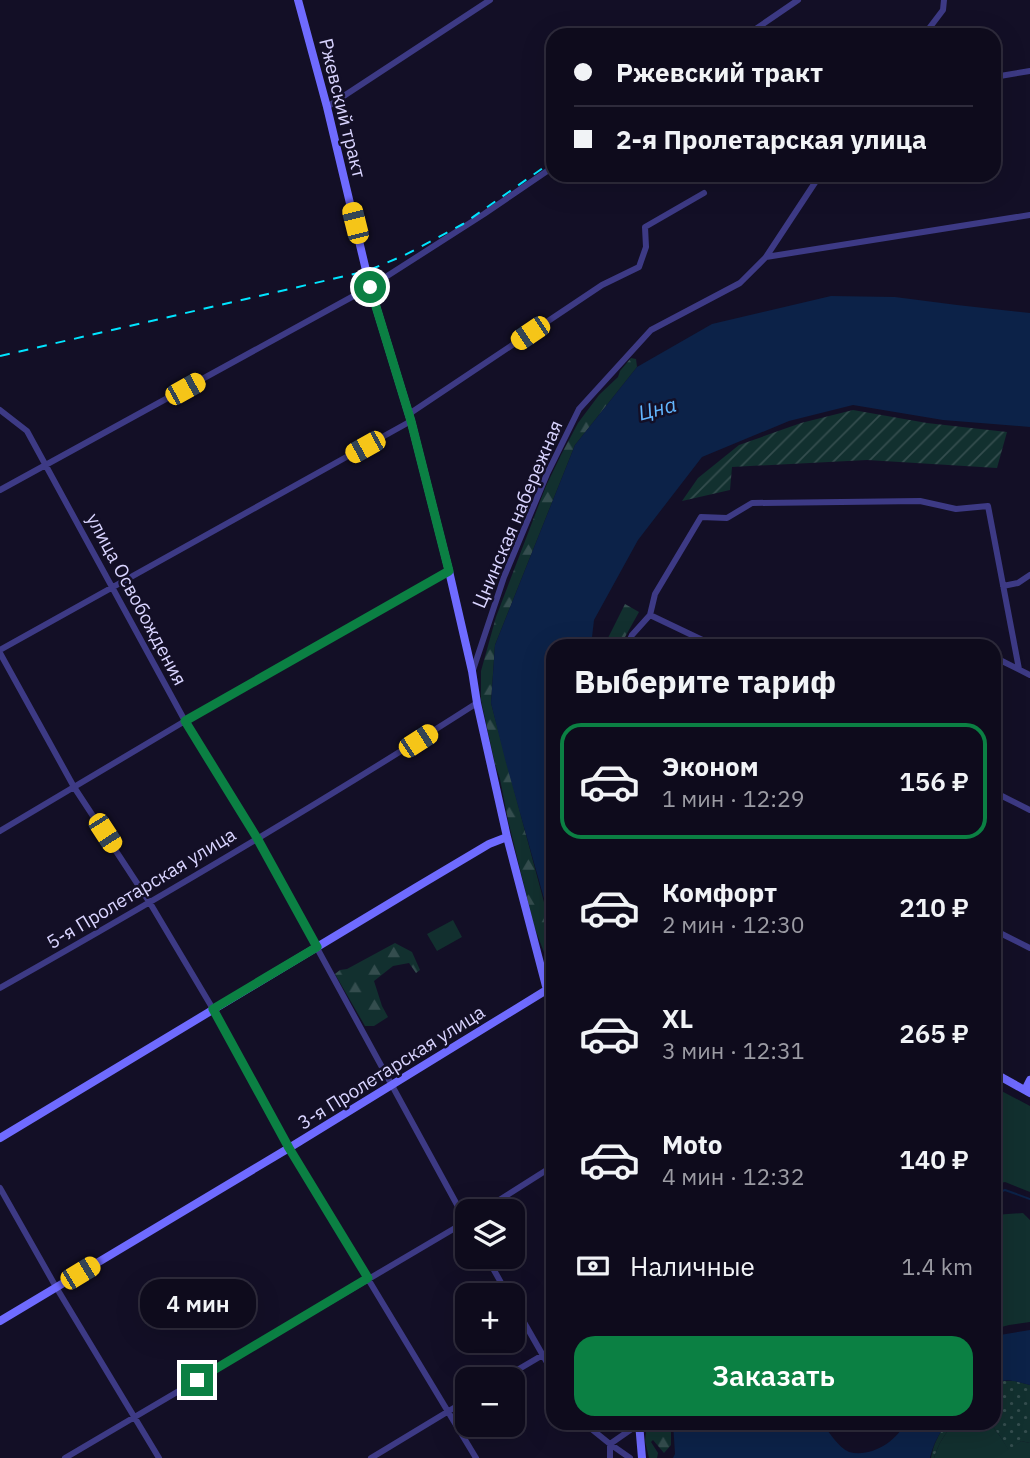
<!DOCTYPE html>
<html lang="ru">
<head>
<meta charset="utf-8">
<style>
	:root { --surface:#0e0b1c; --page:#1c1929; --text:#f1f3f6; --muted:#9b9ba3; --line:#2e2b3b; --accent:#0b8043 }
	body { margin:0; font-family:"IBM Plex Sans",sans-serif; background:var(--page); color:var(--text); height:100vh; display:flex; flex-direction:column; font-size:26px; white-space:nowrap }
	* { box-sizing:border-box; margin:0 }
	p { font-size:23px; color:var(--muted) }
	.icon { flex:none; width:38px; height:38px; fill:none; stroke:currentColor; stroke-width:2; stroke-linecap:round; stroke-linejoin:round }
	.map { position:relative; flex:1; overflow:hidden }
	.details { position:absolute; left:546px; top:639px; width:455px; height:791px; display:flex; flex-direction:column; background:var(--surface); border-radius:21px; box-shadow:0 7px 28px #0002,0 0 0 2px var(--line) }
	.details>* { flex:none }
	.banner { position:absolute; left:546px; top:28px; width:455px; height:154px; border-radius:21px; box-shadow:0 7px 28px #0002,0 0 0 2px var(--line); display:grid; align-content:center; height:154px; padding:0 28px; background:var(--surface) }
	.controls { position:absolute; left:455px; top:1199px; display:grid; gap:14px }
	.controls a { display:grid; place-items:center; width:70px; height:70px; border-radius:14px; background:var(--surface); box-shadow:0 7px 28px #0002,0 0 0 2px var(--line); font-size:35px }
	.end { position:absolute; width:32px; height:32px; margin:-16px; border:9px solid #0b8043; background:#fff; box-shadow:0 0 0 4px #fff }
	.from { border-radius:50% }
	.bubble { position:absolute; height:49px; border-radius:21px; background:var(--surface); box-shadow:0 7px 28px #0002,0 0 0 2px var(--line); font-size:23px; font-weight:600; line-height:49px; text-align:center }
	.car { position:absolute; width:21px; height:42px; margin:-21px -10px; border-radius:9px; box-shadow:0 0 5px 2px #0007; background:linear-gradient(#f5c518 24%,#345 0 40%,#f5c518 0 76%,#345 0 86%,#f5c518 0) }
	.banner b { display:flex; align-items:center; gap:24px; height:66px; font-size:26px }
	.banner b+b { border-top:2px solid var(--line) }
	.banner i { width:18px; height:18px; background:var(--text) }
	ul { padding:0; list-style:none }
	li { display:flex; align-items:center; gap:21px; height:116px; margin:0 14px 10px; padding:0 14px; border:4px solid transparent; border-radius:21px }
	li div { flex:1 }
	li b { display:block; font-size:26px }
	li em { font-style:normal; font-weight:600 }
	li.on { border-color:var(--accent) }
	li>.icon { width:63px; height:63px; stroke-width:1.5 }
	h2 { padding:0 28px; font-size:32px; line-height:84px }
	.pay { display:flex; align-items:center; gap:18px; height:77px; padding:0 28px; font-size:26px }
	.pay p { margin-inline-start:auto }
	.primary-button { display:flex; gap:14px; margin-top:auto; padding:14px 28px }
	.primary-button a { flex:1; height:80px; border-radius:21px; background:var(--accent); color:#fff; font-size:28px; font-weight:600; line-height:80px; text-align:center }
	.map>svg:first-child { display:block }
	.grass { fill:#12302f }
	.forest { fill:url(#forest-firs) }
	.park { fill:url(#park-dots) }
	.garden { fill:url(#garden-furrows) }
	.water { fill:#0c2248 }
	.lines { fill:none; stroke-linecap:round; stroke-linejoin:round }
	.stream { stroke:#0c2248; stroke-width:2 }
	.street { stroke:#3d3a85; stroke-width:6 }
	.secondary { stroke:#6f6bff; stroke-width:8 }
	.rail { stroke:#00e5ff; stroke-width:2; stroke-dasharray:10 9; stroke-linecap:butt }
	.route { stroke:#0b8043; stroke-width:9 }
	.labels { text-anchor:middle; dominant-baseline:central; stroke-width:5; stroke-linejoin:round; paint-order:stroke }
	.street-label { font-size:19px; fill:#d9d4ff; stroke:#130f26 }
	.water-label { font-size:21px; font-style:italic; fill:#62b6ff; stroke:#130f26 }
</style>
</head>
<body>
<div class="map">
<svg width="1030" height="1458" viewBox="0 0 1030 1458">
	<defs>
		<pattern id="forest-firs" width="22" height="20" patternUnits="userSpaceOnUse" patternTransform="scale(1.75)"><rect width="22" height="20" fill="#12302f"/><path d="M5 1l3.5 6h-7zM16 11l3.5 6h-7z" fill="#344d4e"/></pattern>
		<pattern id="park-dots" width="8" height="8" patternUnits="userSpaceOnUse" patternTransform="scale(1.75)"><rect width="8" height="8" fill="#12302f"/><path d="M2 2h.1M6 6h.1" fill="none" stroke="#344d4e" stroke-width="1.8" stroke-linecap="round"/></pattern>
		<pattern id="garden-furrows" width="10" height="10" patternUnits="userSpaceOnUse" patternTransform="scale(1.75)"><rect width="10" height="10" fill="#12302f"/><path d="M-1 1l2-2M0 10L10 0M9 11l2-2" fill="none" stroke="#344d4e"/></pattern>
	</defs>
	<rect width="100%" height="100%" fill="#130f26"/>
	<path class="grass" d="M453 920 462 937 437 951 427 934Z
		M994 1087 1030 1106V1192L1005 1182 994 1185Z
		M1023 1213 1030 1220V1322L1009 1325 994 1329V1215Z
		M956 1423H970L972 1426 977 1423H990L1000 1436 1009 1450 1021 1441 1030 1443V1458H934C938 1445 945 1431 956 1423Z"/>
	<path class="forest" d="M631 358 636 359 637 367 575 445 495 645 491 703 553 936V976L534 926 508 820 500 779 495 764 481 700V671L496 617 546 486 561 455 578 423 599 395 618 377 620 371Z
		M625 604 639 612 620 646H604Z
		M395 943 412 952 420 970 416 973 409 963 393 966 374 981 382 1006 388 1017 374 1026H365L335 974 340 970 347 969Z
		M647 1423H671V1445L664 1453 653 1440 651 1442 658 1453 657 1458H649L645 1441Z"/>
	<path class="park" d="M998 1381H1015L1030 1385V1443L1021 1441 1009 1451 1000 1436 990 1423H994V1384Z
		M947 1423H956C945 1431 938 1445 934 1458H931C933 1445 939 1433 947 1423Z"/>
	<path class="garden" d="M853 410 927 423 1007 432 997 468 867 460 732 467 730 490 682 501 698 478 739 445 801 423Z"/>
	<path class="water" d="M831 296 895 297 957 305 1030 313V427L943 420 853 405 789 421 702 457 638 540 594 620 591 646H553V931L505 759 491 703 495 645 575 445 637 367 712 324Z
		M1030 1330V1385C1018 1382 1005 1377 994 1384V1336Z
		M673 1423H822C829 1432 838 1447 849 1452 871 1458 897 1441 905 1423H947C939 1433 933 1445 930 1458H673L675 1454Z"/>
	<g class="lines">
		<path class="stream" d="M994 1194 1005 1190 1030 1199"/>
		<path class="street" d="M747 35 798 0
			M924 35 943 10 944 0
			M994 77 1030 71
			M327 107 490 0
			M766 257 1030 215
			M0 410 27 431 185 721 257 838 467 1223
			M409 414 602 285 639 267 646 247 645 227 704 193
			M0 490 370 287 484 214 553 167
			M1003 586 1018 583 1030 575
			M650 615 715 646
			M627 646 632 635 650 615 655 594 701 517 727 518 752 503 920 501 956 509 988 506 1019 669
			M0 650 411 421
			M0 653 74 787 150 903 213 1009 289 1148 476 1458
			M994 657 1030 675
			M473 670 504 577 547 474 579 409 651 330 740 283 766 257 820 175
			M994 792 1030 810
			M0 831 185 721 449 571
			M994 930 1030 948
			M0 988C161 897 321 803 477 703
			M0 1188 56 1287 159 1458
			M482 1211 553 1166
			M486 1256 508 1295
			M513 1303 553 1373
			M502 1379 553 1349
			M584 1423 610 1444 630 1458
			M65 1458 467 1221
			M371 1458 467 1400
			M610 1458V1444L633 1428 636 1423"/>
		<path class="secondary" d="M298 0 327 107 370 287 411 421 449 571 472 671 477 703 507 837 547 990 553 1006
			M994 1073 1030 1093
			M1025 1090 1030 1080
			M0 1138 415 888 489 844 507 837
			M0 1321 289 1148 553 986
			M639 1423 642 1458"/>
		<path class="rail" d="M0 356 367 271 405 255 463 224 553 161"/>
	</g>
	<g class="lines">
		<path class="route" d="M197 1380 368 1278 289 1148 213 1009 317 947 257 838 185 721 449 571 411 421 370 287"/>
	</g>
	<g class="labels">
		<g class="street-label">
			<text transform="translate(343 108) rotate(76)">Ржевский тракт</text>
			<text transform="translate(517 514) rotate(-67)">Цнинская набережная</text>
			<text transform="translate(137 599) rotate(62)">улица Освобождения</text>
			<text transform="translate(141 888) rotate(-31)">5-я Пролетарская улица</text>
			<text transform="translate(391 1067) rotate(-32)">3-я Пролетарская улица</text>
		</g>
		<g class="water-label">
			<text transform="translate(657 408) rotate(-15)">Цна</text>
		</g>
	</g>
</svg>
<div class="controls">
<a><svg class="icon" aria-label="layers" viewBox="0 0 24 24"><path d="M12 4l9 5-9 5-9-5zM3 14l9 5 9-5"/></svg></a>
<a>+</a>
<a>−</a>
</div>
<i class="end from" style="left:370px;top:287px"></i>
<i class="end" style="left:197px;top:1380px"></i>
<div class="bubble" style="left:140px;top:1279px;width:116px">4 мин</div>
<i class="car" style="left:355px;top:223px;rotate:346deg"></i>
<i class="car" style="left:530px;top:333px;rotate:236deg"></i>
<i class="car" style="left:185px;top:389px;rotate:61deg"></i>
<i class="car" style="left:365px;top:447px;rotate:241deg"></i>
<i class="car" style="left:418px;top:741px;rotate:57deg"></i>
<i class="car" style="left:105px;top:833px;rotate:147deg"></i>
<i class="car" style="left:80px;top:1273px;rotate:59deg"></i>
<div class="banner">
<b><i class="from"></i>Ржевский тракт</b>
<b><i></i>2-я Пролетарская улица</b>
</div>
<section class="details">
<h2>Выберите тариф</h2>
<ul>
<li class="on"><svg class="icon" aria-label="car" viewBox="0 0 24 24"><path d="M5 17H2v-5l4-1 3-4h7l3 4 3 1v5h-3M9 17h6M6 11h13"/><circle cx="7" cy="17" r="2"/><circle cx="17" cy="17" r="2"/></svg><div><b>Эконом</b><p>1 мин · 12:29</p></div><em>156 ₽</em></li>
<li><svg class="icon" aria-label="car" viewBox="0 0 24 24"><path d="M5 17H2v-5l4-1 3-4h7l3 4 3 1v5h-3M9 17h6M6 11h13"/><circle cx="7" cy="17" r="2"/><circle cx="17" cy="17" r="2"/></svg><div><b>Комфорт</b><p>2 мин · 12:30</p></div><em>210 ₽</em></li>
<li><svg class="icon" aria-label="car" viewBox="0 0 24 24"><path d="M5 17H2v-5l4-1 3-4h7l3 4 3 1v5h-3M9 17h6M6 11h13"/><circle cx="7" cy="17" r="2"/><circle cx="17" cy="17" r="2"/></svg><div><b>XL</b><p>3 мин · 12:31</p></div><em>265 ₽</em></li>
<li><svg class="icon" aria-label="car" viewBox="0 0 24 24"><path d="M5 17H2v-5l4-1 3-4h7l3 4 3 1v5h-3M9 17h6M6 11h13"/><circle cx="7" cy="17" r="2"/><circle cx="17" cy="17" r="2"/></svg><div><b>Moto</b><p>4 мин · 12:32</p></div><em>140 ₽</em></li>
</ul>
<div class="pay"><svg class="icon" aria-label="cash" viewBox="0 0 24 24"><path d="M3 7h18v10H3z"/><circle cx="12" cy="12" r="2"/></svg>Наличные<p>1.4 km</p></div>
<div class="primary-button"><a>Заказать</a></div>
</section>
</div>
</body>
</html>
